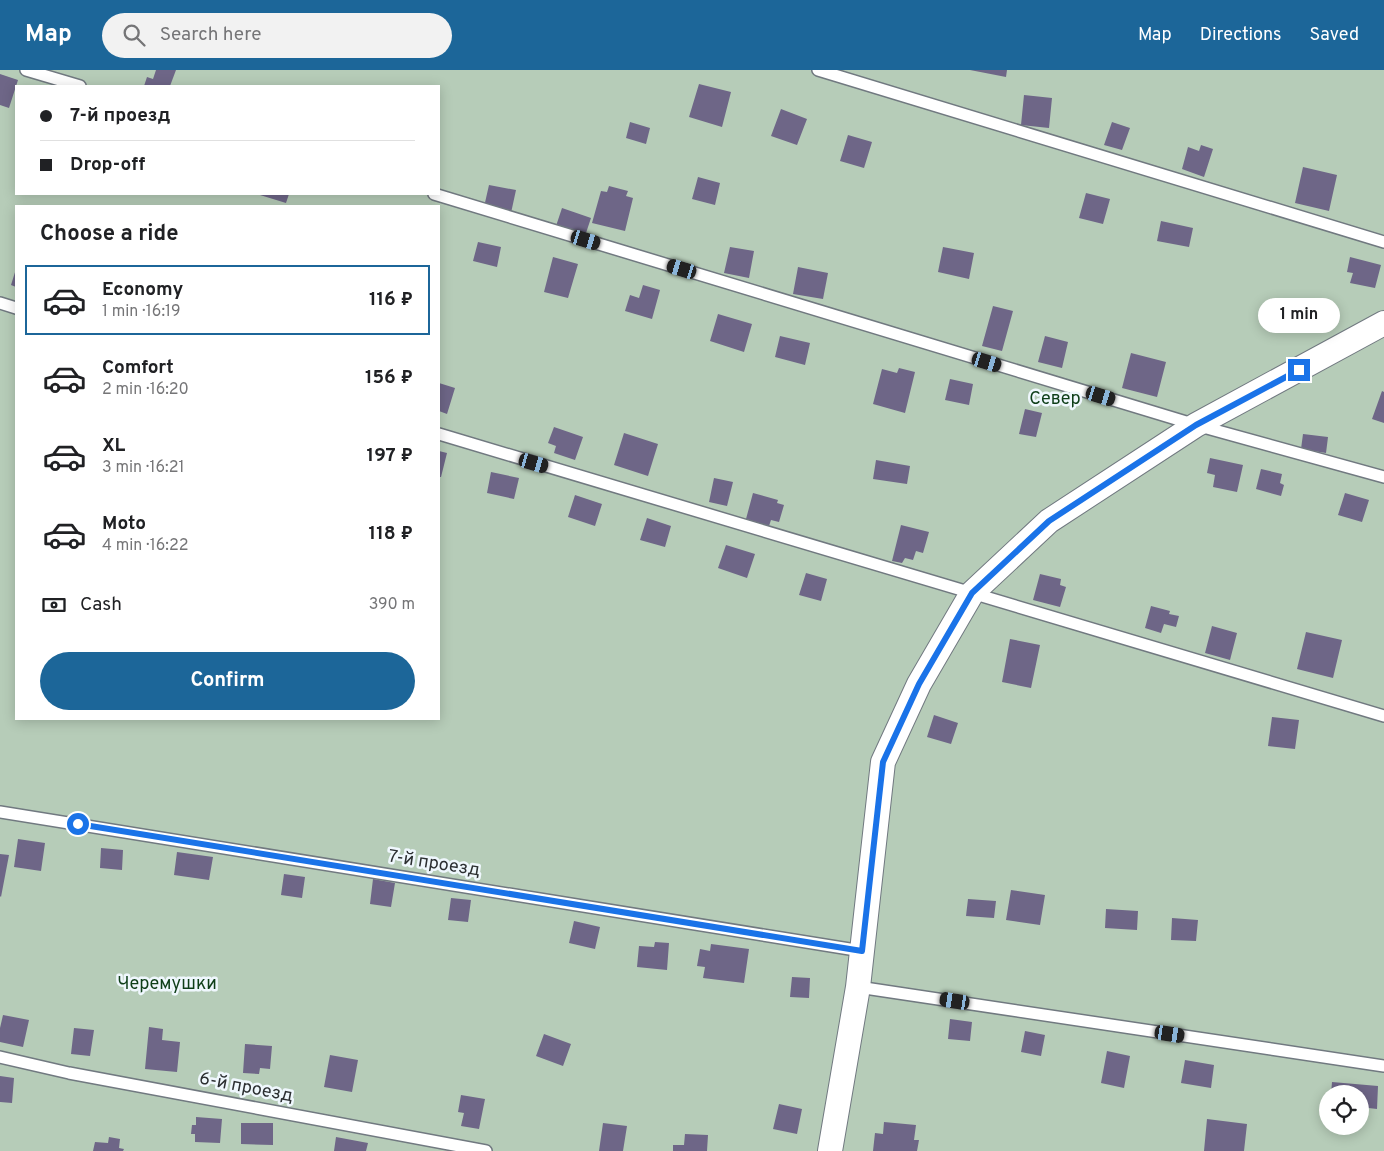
<!DOCTYPE html>
<html lang="en">
<head>
<meta charset="utf-8">
<style>
	:root { --surface:#fff; --page:#f2f2f2; --text:#202124; --muted:#757577; --line:#e0e0e0; --accent:#1c6699 }
	body { margin:0; font-family:Overpass,sans-serif; background:var(--page); color:var(--text); height:100vh; display:flex; flex-direction:column; font-size:19px; white-space:nowrap }
	* { box-sizing:border-box; margin:0 }
	p { font-size:16px; color:var(--muted) }
	.icon { flex:none; width:28px; height:28px; fill:none; stroke:currentColor; stroke-width:2; stroke-linecap:round; stroke-linejoin:round }
	.map { position:relative; flex:1; overflow:hidden }
	.side { position:absolute; left:15px; top:135px; width:425px; height:515px; display:flex; flex-direction:column; background:var(--surface); border-radius:0px; box-shadow:0 2px 12px #0003 }
	.side>* { flex:none }
	.hud { position:absolute; left:15px; top:15px; width:425px; height:110px; border-radius:0px; box-shadow:0 2px 12px #0003; display:grid; align-content:center; height:110px; padding:0 25px; background:var(--surface) }
	.controls { position:absolute; left:1319px; top:1015px; display:grid; gap:10px }
	.controls a { display:grid; place-items:center; width:50px; height:50px; border-radius:50%; background:var(--surface); box-shadow:0 2px 12px #0003; font-size:25px }
	.end { position:absolute; width:22px; height:22px; margin:-11px; border:6px solid #1a73e8; background:#fff; box-shadow:0 0 0 2px #fff }
	.from { border-radius:50% }
	.bubble { position:absolute; height:35px; border-radius:18px; background:var(--surface); box-shadow:0 2px 12px #0003; font-size:16px; font-weight:700; line-height:35px; text-align:center }
	.car { position:absolute; width:15px; height:30px; margin:-15px -8px; border-radius:6px; box-shadow:0 0 4px 1px #0007; background:linear-gradient(#222 24%,#8ab4d8 0 40%,#222 0 76%,#8ab4d8 0 86%,#222 0) }
	.hud b { display:flex; align-items:center; gap:18px; height:48px; font-size:19px }
	.hud b+b { border-top:1px solid var(--line) }
	.hud i { width:12px; height:12px; background:var(--text) }
	ul { padding:0; list-style:none }
	li { display:flex; align-items:center; gap:15px; height:70px; margin:0 10px 8px; padding:0 15px; border:2px solid transparent; border-radius:0px }
	li div { flex:1 }
	li b { display:block; font-size:19px }
	li em { font-style:normal; font-weight:700 }
	li.on { border-color:var(--accent) }
	li>.icon { width:45px; height:45px; stroke-width:1.5 }
	h2 { padding:0 25px; font-size:22px; line-height:60px }
	.pay { display:flex; align-items:center; gap:12px; height:55px; padding:0 25px; font-size:19px }
	.pay p { margin-inline-start:auto }
	.primary-button { display:flex; gap:10px; margin-top:auto; padding:10px 25px }
	.primary-button a { flex:1; height:58px; border-radius:30px; background:var(--accent); color:#fff; font-size:20px; font-weight:700; line-height:58px; text-align:center }
	header { display:flex; align-items:center; gap:30px; box-sizing:border-box; height:70px; padding:0 25px; background:var(--accent); color:#fff }
	header strong { font-size:24px }
	nav { display:flex; gap:28px; margin-inline-start:auto; font-size:18px }
	.search { width:350px; height:45px; background:var(--page); display:flex; align-items:center; gap:12px; box-sizing:border-box; padding:0 18px; border-radius:28px; color:var(--muted); font-size:19px }
	.map>svg:first-child { display:block }
	.green { fill:#b6ccb8; fill-rule:evenodd }
	.building { fill:#6e6687 }
	.lines { fill:none; stroke-linecap:round; stroke-linejoin:round }
	.service-casing { stroke:#717980; stroke-width:14 }
	.minor-casing { stroke:#717980; stroke-width:26 }
	.service { stroke:#fff; stroke-width:11 }
	.minor { stroke:#fff; stroke-width:24 }
	.route { stroke:#1a73e8; stroke-width:6 }
	.labels { text-anchor:middle; dominant-baseline:central; stroke-width:5; stroke-linejoin:round; paint-order:stroke }
	.park-label { font-size:18px; fill:#0e3e18; stroke:#eff7fd }
	.street-label { font-size:18px; fill:#2c2f32; stroke:#eff7fd }
</style>
</head>
<body>
<header>
<strong>Map</strong>
<div class="search"><svg class="icon" aria-label="search" viewBox="0 0 24 24"><circle cx="10" cy="10" r="6"/><path d="M15 15l6 6"/></svg>Search here</div>
<nav><a>Map</a><a>Directions</a><a>Saved</a></nav>
</header>
<div class="map">
<svg width="1384" height="1081" viewBox="0 0 1384 1081">
	<rect width="100%" height="100%" fill="#e1eaf2"/>
	<path class="green" d="M0 0H1384V1081H0ZM16 16H439V124H16ZM16 136H439V649H16ZM1328 1024H1360V1056H1328Z"/>
	<path class="building" d="M156 0H176L170 16H144L147 7 153 9Z
		M970 0H1007L1006 7Z
		M0 4 18 10 9 38 0 35Z
		M699 14 731 22 722 57 689 47Z
		M1024 25 1052 28 1049 58 1021 55Z
		M781 39 807 49 797 75 771 66Z
		M630 52 650 58 646 74 626 68Z
		M1112 52 1130 58 1122 80 1104 75Z
		M848 65 872 72 864 98 840 91Z
		M1201 75 1213 79 1204 107 1182 99 1188 77 1199 81Z
		M1303 97 1337 105 1329 141 1295 133Z
		M698 107 720 113 715 135 692 129Z
		M489 115 516 120 511 143 484 137Z
		M609 116 628 121 626 126 633 128 625 161 592 153 601 121 607 122Z
		M1086 123 1110 129 1103 154 1079 148Z
		M260 124H289L286 133 260 125Z
		M562 138 591 148 584 169 555 159Z
		M1161 151 1193 158 1189 177 1157 171Z
		M478 172 501 177 497 197 473 191Z
		M730 177 754 181 749 208 724 203Z
		M943 177 974 183 969 209 938 202Z
		M553 187 578 194 568 228 544 222Z
		M1350 187 1381 195 1375 218 1350 213 1353 203 1347 202Z
		M798 197 828 203 823 229 793 224Z
		M16 199V217L11 215Z
		M643 215 660 220 652 249 625 241 630 225 639 228Z
		M993 236 1013 241 1002 281 982 276Z
		M718 244 752 254 744 282 710 271Z
		M780 266 810 273 805 295 775 287Z
		M1045 266 1068 272 1062 298 1038 292Z
		M1131 283 1166 292 1157 327 1122 318Z
		M899 298 915 302 905 343 873 334 882 299 897 303Z
		M950 309 973 314 969 335 945 330Z
		M439 313 455 318 447 344 439 341Z
		M1382 321 1384 322V353L1372 349Z
		M1025 339 1042 343 1036 367 1019 364Z
		M554 357 583 367 575 390 554 383 556 376 548 373Z
		M624 363 658 374 648 406 614 395Z
		M1303 364 1328 367 1326 383 1301 379Z
		M439 381 447 383 441 407H439Z
		M1210 388 1243 395 1237 422 1213 417 1215 405 1207 403Z
		M876 390 910 396 907 414 873 409Z
		M1261 399 1282 404 1280 413 1284 415 1281 426 1256 419Z
		M491 402 519 408 514 429 487 423Z
		M714 408 733 412 727 436 709 432Z
		M753 423 778 430 777 433 784 435 779 452 771 450 769 456 746 449Z
		M1345 423 1369 430 1362 452 1338 445Z
		M575 425 602 434 595 456 568 447Z
		M647 448 671 456 665 477 640 470Z
		M901 455 929 462 923 483 916 481 913 490 905 488 902 493 892 491Z
		M726 475 755 484 747 508 718 498Z
		M806 503 827 509 821 531 799 525Z
		M1040 504 1061 509 1060 515 1066 517 1060 537 1033 530Z
		M1151 536 1170 541 1169 544 1179 546 1176 557 1164 554 1161 563 1145 558Z
		M1212 556 1237 563 1230 590 1205 583Z
		M1306 562 1342 570 1333 608 1297 599Z
		M1010 569 1040 575 1031 618 1002 612Z
		M934 645 958 653 951 674 927 667Z
		M1272 647 1299 650 1295 679 1268 676Z
		M18 769 45 773 41 801 14 797Z
		M101 778 123 780 122 800 100 798Z
		M177 782 213 787 209 810 174 805Z
		M0 784 9 785 1 827 0 826Z
		M284 804 305 807 302 828 281 825Z
		M373 809 395 813 391 837 370 834Z
		M1011 820 1045 825 1040 855 1006 850Z
		M451 828 471 830 468 852 448 850Z
		M968 829 996 831 994 848 966 846Z
		M1106 839 1138 841 1137 860 1105 858Z
		M1172 848 1198 850 1196 871 1171 870Z
		M574 851 600 857 595 879 569 873Z
		M655 872 669 873 667 900 637 897 639 876 654 877Z
		M711 874 749 879 744 913 703 908 705 897 697 896 700 879 710 881Z
		M792 907 810 908 809 928 790 927Z
		M3 945 29 950 23 977 0 972V958Z
		M950 949 972 952 970 971 948 969Z
		M149 957 163 959 162 970 180 972 177 1002 145 999Z
		M74 958 94 960 90 986 71 984Z
		M1025 961 1045 965 1041 986 1021 982Z
		M544 964 571 974 563 996 536 986Z
		M245 974 272 976 270 999 260 998 259 1004 243 1003Z
		M1107 981 1130 986 1124 1018 1101 1013Z
		M330 985 358 990 352 1022 324 1017Z
		M1185 990 1214 995 1211 1018 1181 1013Z
		M0 1006 14 1008 12 1033 0 1032Z
		M1332 1012 1378 1016 1377 1039 1360 1037V1024H1331Z
		M461 1025 485 1029 479 1059 461 1056 464 1043 458 1042Z
		M779 1034 802 1039 797 1064 773 1059Z
		M196 1047 222 1049 220 1073 195 1072V1064H191L192 1055H196Z
		M1207 1049 1247 1054 1244 1081H1204Z
		M884 1052 916 1055 914 1070H919L917 1081H873L875 1063 883 1064Z
		M241 1053H273V1075L241 1074Z
		M603 1053 627 1056 623 1081H599Z
		M685 1064 708 1065 707 1081H673V1075H684Z
		M109 1067 120 1069 119 1078 124 1079 123 1081H93L95 1072 108 1073Z
		M336 1067 368 1073 366 1081H334Z"/>
	<g class="lines">
		<g class="service-casing">
			<path id="service" d="M26 0 80 16
				M818 0 1384 172
				M434 124 1196 355 1384 407
				M0 233 16 238
				M439 364 1384 646
				M0 742 862 881
				M858 917 1384 996
				M0 987 69 1003 486 1081"/>
		</g>
		<g class="minor-casing">
			<path id="minor" d="M830 1081 858 917 883 692 919 614 972 523 1049 451 1196 355 1384 253"/>
		</g>
		<use href="#service" class="service"/>
		<use href="#minor" class="minor"/>
	</g>
	<g class="lines">
		<path class="route" d="M78 754 862 881 883 692 919 614 972 523 1049 451 1196 355 1299 300"/>
	</g>
	<g class="labels">
		<g class="park-label">
			<text x="1055" y="329">Север</text>
			<text x="167" y="914">Черемушки</text>
		</g>
		<g class="street-label">
			<text transform="translate(434 794) rotate(9)">7-й проезд</text>
			<text transform="translate(246 1018) rotate(11)">6-й проезд</text>
		</g>
	</g>
</svg>
<div class="controls">
<a><svg class="icon" aria-label="locate" viewBox="0 0 24 24"><circle cx="12" cy="12" r="6"/><path d="M12 2v4M12 18v4M2 12h4M18 12h4"/></svg></a>
</div>
<i class="end from" style="left:78px;top:754px"></i>
<i class="end" style="left:1299px;top:300px"></i>
<div class="bubble" style="left:1258px;top:228px;width:82px">1 min</div>
<i class="car" style="left:586px;top:170px;rotate:107deg"></i>
<i class="car" style="left:682px;top:199px;rotate:287deg"></i>
<i class="car" style="left:987px;top:292px;rotate:107deg"></i>
<i class="car" style="left:1101px;top:326px;rotate:107deg"></i>
<i class="car" style="left:534px;top:393px;rotate:106deg"></i>
<i class="car" style="left:955px;top:931px;rotate:279deg"></i>
<i class="car" style="left:1170px;top:964px;rotate:99deg"></i>
<div class="hud">
<b><i class="from"></i>7-й проезд</b>
<b><i></i>Drop-off</b>
</div>
<section class="side">
<h2>Choose a ride</h2>
<ul>
<li class="on"><svg class="icon" aria-label="car" viewBox="0 0 24 24"><path d="M5 17H2v-5l4-1 3-4h7l3 4 3 1v5h-3M9 17h6M6 11h13"/><circle cx="7" cy="17" r="2"/><circle cx="17" cy="17" r="2"/></svg><div><b>Economy</b><p>1 min · 16:19</p></div><em>116 ₽</em></li>
<li><svg class="icon" aria-label="car" viewBox="0 0 24 24"><path d="M5 17H2v-5l4-1 3-4h7l3 4 3 1v5h-3M9 17h6M6 11h13"/><circle cx="7" cy="17" r="2"/><circle cx="17" cy="17" r="2"/></svg><div><b>Comfort</b><p>2 min · 16:20</p></div><em>156 ₽</em></li>
<li><svg class="icon" aria-label="car" viewBox="0 0 24 24"><path d="M5 17H2v-5l4-1 3-4h7l3 4 3 1v5h-3M9 17h6M6 11h13"/><circle cx="7" cy="17" r="2"/><circle cx="17" cy="17" r="2"/></svg><div><b>XL</b><p>3 min · 16:21</p></div><em>197 ₽</em></li>
<li><svg class="icon" aria-label="car" viewBox="0 0 24 24"><path d="M5 17H2v-5l4-1 3-4h7l3 4 3 1v5h-3M9 17h6M6 11h13"/><circle cx="7" cy="17" r="2"/><circle cx="17" cy="17" r="2"/></svg><div><b>Moto</b><p>4 min · 16:22</p></div><em>118 ₽</em></li>
</ul>
<div class="pay"><svg class="icon" aria-label="cash" viewBox="0 0 24 24"><path d="M3 7h18v10H3z"/><circle cx="12" cy="12" r="2"/></svg>Cash<p>390 m</p></div>
<div class="primary-button"><a>Confirm</a></div>
</section>
</div>
</body>
</html>
